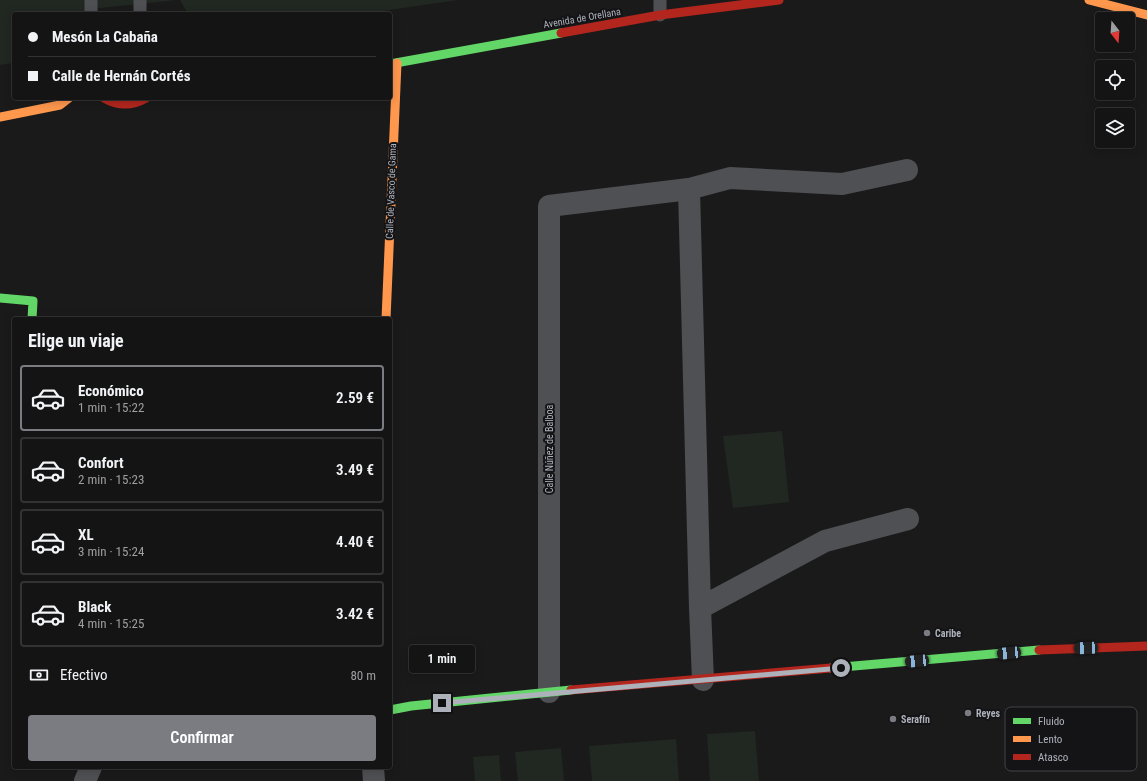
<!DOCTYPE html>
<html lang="es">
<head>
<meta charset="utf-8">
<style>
	:root { --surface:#141414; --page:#1d1d1d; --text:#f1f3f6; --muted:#9d9ea0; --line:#333334; --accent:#7a7c82 }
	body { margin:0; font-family:"Roboto Condensed",sans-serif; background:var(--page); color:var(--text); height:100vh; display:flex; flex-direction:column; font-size:15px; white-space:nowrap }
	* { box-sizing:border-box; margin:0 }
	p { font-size:13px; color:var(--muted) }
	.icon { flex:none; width:22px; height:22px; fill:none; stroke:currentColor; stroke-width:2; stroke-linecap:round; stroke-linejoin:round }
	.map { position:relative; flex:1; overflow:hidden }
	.details { position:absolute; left:12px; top:317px; width:380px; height:452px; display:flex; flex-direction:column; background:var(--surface); border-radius:4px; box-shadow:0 2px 10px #0003,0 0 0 1px var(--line) }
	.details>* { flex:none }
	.hud { position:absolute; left:12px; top:12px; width:380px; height:88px; border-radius:4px; box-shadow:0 2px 10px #0003,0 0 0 1px var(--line); display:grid; align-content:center; height:88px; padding:0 16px; background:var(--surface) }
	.needle { width:26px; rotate:163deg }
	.buttons { position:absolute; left:1095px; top:12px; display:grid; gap:8px }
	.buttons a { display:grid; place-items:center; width:40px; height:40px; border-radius:4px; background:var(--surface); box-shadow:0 2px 10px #0003,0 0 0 1px var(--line); font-size:20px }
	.end { position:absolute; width:18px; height:18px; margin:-9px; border:5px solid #adb1ba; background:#111; box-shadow:0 0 0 2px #111 }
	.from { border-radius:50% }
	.bubble { position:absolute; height:28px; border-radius:4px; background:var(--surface); box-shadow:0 2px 10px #0003,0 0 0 1px var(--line); font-size:13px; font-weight:600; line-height:28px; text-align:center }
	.car { position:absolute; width:12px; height:24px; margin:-12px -6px; border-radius:5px; box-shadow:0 0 3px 1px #0007; background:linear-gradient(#222 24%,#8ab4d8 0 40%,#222 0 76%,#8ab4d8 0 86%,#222 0) }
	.hud b { display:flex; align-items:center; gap:14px; height:38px; font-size:15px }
	.hud b+b { border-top:1px solid var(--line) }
	.hud i { width:10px; height:10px; background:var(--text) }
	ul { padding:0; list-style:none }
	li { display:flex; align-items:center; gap:12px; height:66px; margin:0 8px 6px; padding:0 8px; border:2px solid var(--line); border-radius:4px }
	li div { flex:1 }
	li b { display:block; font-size:15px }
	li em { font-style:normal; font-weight:600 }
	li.on { border-color:var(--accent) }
	li>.icon { width:36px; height:36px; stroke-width:1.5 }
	h2 { padding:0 16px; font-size:18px; line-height:48px }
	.pay { display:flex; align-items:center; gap:10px; height:44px; padding:0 16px; font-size:15px }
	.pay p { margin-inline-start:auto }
	.action { display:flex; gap:8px; margin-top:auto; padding:8px 16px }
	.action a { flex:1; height:46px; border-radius:4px; background:var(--accent); color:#fff; font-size:16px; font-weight:600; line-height:46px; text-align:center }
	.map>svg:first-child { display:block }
	.green { fill:#212721 }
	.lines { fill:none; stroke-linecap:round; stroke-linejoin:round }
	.lane { stroke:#4f5053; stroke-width:13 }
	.street { stroke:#4f5053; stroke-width:22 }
	.fast { stroke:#63d668; stroke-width:9 }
	.slow { stroke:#ff974d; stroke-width:9 }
	.jam { stroke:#b3261e; stroke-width:9 }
	.route { stroke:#adb1ba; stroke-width:5 }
	.poi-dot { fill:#7a7c82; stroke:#141417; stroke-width:1.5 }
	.labels { text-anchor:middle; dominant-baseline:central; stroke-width:4; stroke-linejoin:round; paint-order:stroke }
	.street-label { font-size:10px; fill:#adb1ba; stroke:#141417 }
	.poi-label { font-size:10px; font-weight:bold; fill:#adb1ba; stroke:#141417; text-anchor:start }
	.key { fill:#141417; stroke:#424348; stroke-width:1 }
	.key-label { font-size:11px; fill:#adb1ba }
</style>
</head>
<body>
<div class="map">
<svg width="1147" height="781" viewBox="0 0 1147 781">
	<rect width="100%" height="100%" fill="#1a1a1b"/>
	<path class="green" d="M0 0H177L91 9 87 10 83 14H14V63L0 65Z
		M180 0H458L362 14H188Z
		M782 431 789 502 733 508 723 436Z
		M755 731 759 781H710L707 734Z
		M676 739 679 781H592L589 746Z
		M561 748 564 781H518L515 752Z
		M499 755 501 781H475L473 757Z"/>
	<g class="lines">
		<path class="lane" d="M91 0V14
			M140 0V14
			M660 0V15"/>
		<path class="street" d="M689 189 700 608 703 680
			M700 608 825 541 908 519
			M549 692V206L689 189 730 178 842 184 907 170
			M373 767 374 781
			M85 781 91 767"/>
		<path class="fast" d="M390 64 561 33
			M0 298 33 301 32 319
			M831 668 1039 650
			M390 710 411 706 571 690"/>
		<path class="slow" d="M1089 0 1147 15
			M0 117 60 105 69 98
			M386 319 397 63"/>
		<path class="jam" d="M561 33 660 15 779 0
			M104 98C118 106 132 106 146 98
			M1039 650 1147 646
			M571 690 831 668"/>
	</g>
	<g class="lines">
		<path class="route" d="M442 703 841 668"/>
	</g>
	<g class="poi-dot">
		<circle cx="927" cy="633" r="4"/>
		<circle cx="968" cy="713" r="4"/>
		<circle cx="893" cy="719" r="4"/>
	</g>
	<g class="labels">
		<g class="street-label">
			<text transform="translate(582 18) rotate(-10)">Avenida de Orellana</text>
			<text transform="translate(391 191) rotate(-88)">Calle de Vasco de Gama</text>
			<text transform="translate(549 449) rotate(-90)">Calle Núñez de Balboa</text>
		</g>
		<g class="poi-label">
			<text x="935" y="633">Caribe</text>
			<text x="976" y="713">Reyes</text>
			<text x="901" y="719">Serafín</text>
		</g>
	</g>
	<rect x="1005" y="707" width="132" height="64" rx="6" class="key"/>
	<rect x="1013" y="718" width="18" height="6" fill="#63d668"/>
	<rect x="1013" y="736" width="18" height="6" fill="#ff974d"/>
	<rect x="1013" y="754" width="18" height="6" fill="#b3261e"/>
	<g class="key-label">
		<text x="1038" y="725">Fluido</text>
		<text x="1038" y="743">Lento</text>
		<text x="1038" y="761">Atasco</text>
	</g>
</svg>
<div class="buttons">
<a><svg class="needle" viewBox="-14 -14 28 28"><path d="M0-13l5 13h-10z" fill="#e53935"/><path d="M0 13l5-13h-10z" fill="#9d9ea0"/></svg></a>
<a><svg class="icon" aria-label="locate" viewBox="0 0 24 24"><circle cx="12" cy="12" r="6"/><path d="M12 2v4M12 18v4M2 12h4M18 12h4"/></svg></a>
<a><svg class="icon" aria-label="layers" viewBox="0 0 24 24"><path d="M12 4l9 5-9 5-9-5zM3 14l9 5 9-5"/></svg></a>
</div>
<i class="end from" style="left:841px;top:668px"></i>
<i class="end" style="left:442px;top:703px"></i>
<div class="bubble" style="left:409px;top:645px;width:66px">1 min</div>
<i class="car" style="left:1086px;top:648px;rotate:268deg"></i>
<i class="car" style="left:1009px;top:653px;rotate:265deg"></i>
<i class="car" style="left:917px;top:661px;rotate:265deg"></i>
<div class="hud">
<b><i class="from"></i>Mesón La Cabaña</b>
<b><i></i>Calle de Hernán Cortés</b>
</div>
<section class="details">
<h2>Elige un viaje</h2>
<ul>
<li class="on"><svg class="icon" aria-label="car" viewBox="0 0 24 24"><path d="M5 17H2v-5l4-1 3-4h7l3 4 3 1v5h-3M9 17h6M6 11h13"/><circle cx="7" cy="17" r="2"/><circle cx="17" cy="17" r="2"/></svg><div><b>Económico</b><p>1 min · 15:22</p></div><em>2.59 €</em></li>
<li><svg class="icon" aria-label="car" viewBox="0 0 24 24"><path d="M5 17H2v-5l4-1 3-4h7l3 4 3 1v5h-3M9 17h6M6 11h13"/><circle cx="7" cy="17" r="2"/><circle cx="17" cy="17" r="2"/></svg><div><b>Confort</b><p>2 min · 15:23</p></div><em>3.49 €</em></li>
<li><svg class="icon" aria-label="car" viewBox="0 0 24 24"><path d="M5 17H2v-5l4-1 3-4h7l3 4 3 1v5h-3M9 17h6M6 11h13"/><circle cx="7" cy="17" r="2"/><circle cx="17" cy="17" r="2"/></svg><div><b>XL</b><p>3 min · 15:24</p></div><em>4.40 €</em></li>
<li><svg class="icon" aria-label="car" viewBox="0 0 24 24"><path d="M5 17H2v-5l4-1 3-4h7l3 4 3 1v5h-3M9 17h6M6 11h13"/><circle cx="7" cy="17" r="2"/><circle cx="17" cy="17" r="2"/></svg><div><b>Black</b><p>4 min · 15:25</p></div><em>3.42 €</em></li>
</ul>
<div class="pay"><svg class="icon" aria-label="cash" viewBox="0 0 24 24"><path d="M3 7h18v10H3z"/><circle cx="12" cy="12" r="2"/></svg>Efectivo<p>80 m</p></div>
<div class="action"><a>Confirmar</a></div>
</section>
</div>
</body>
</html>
